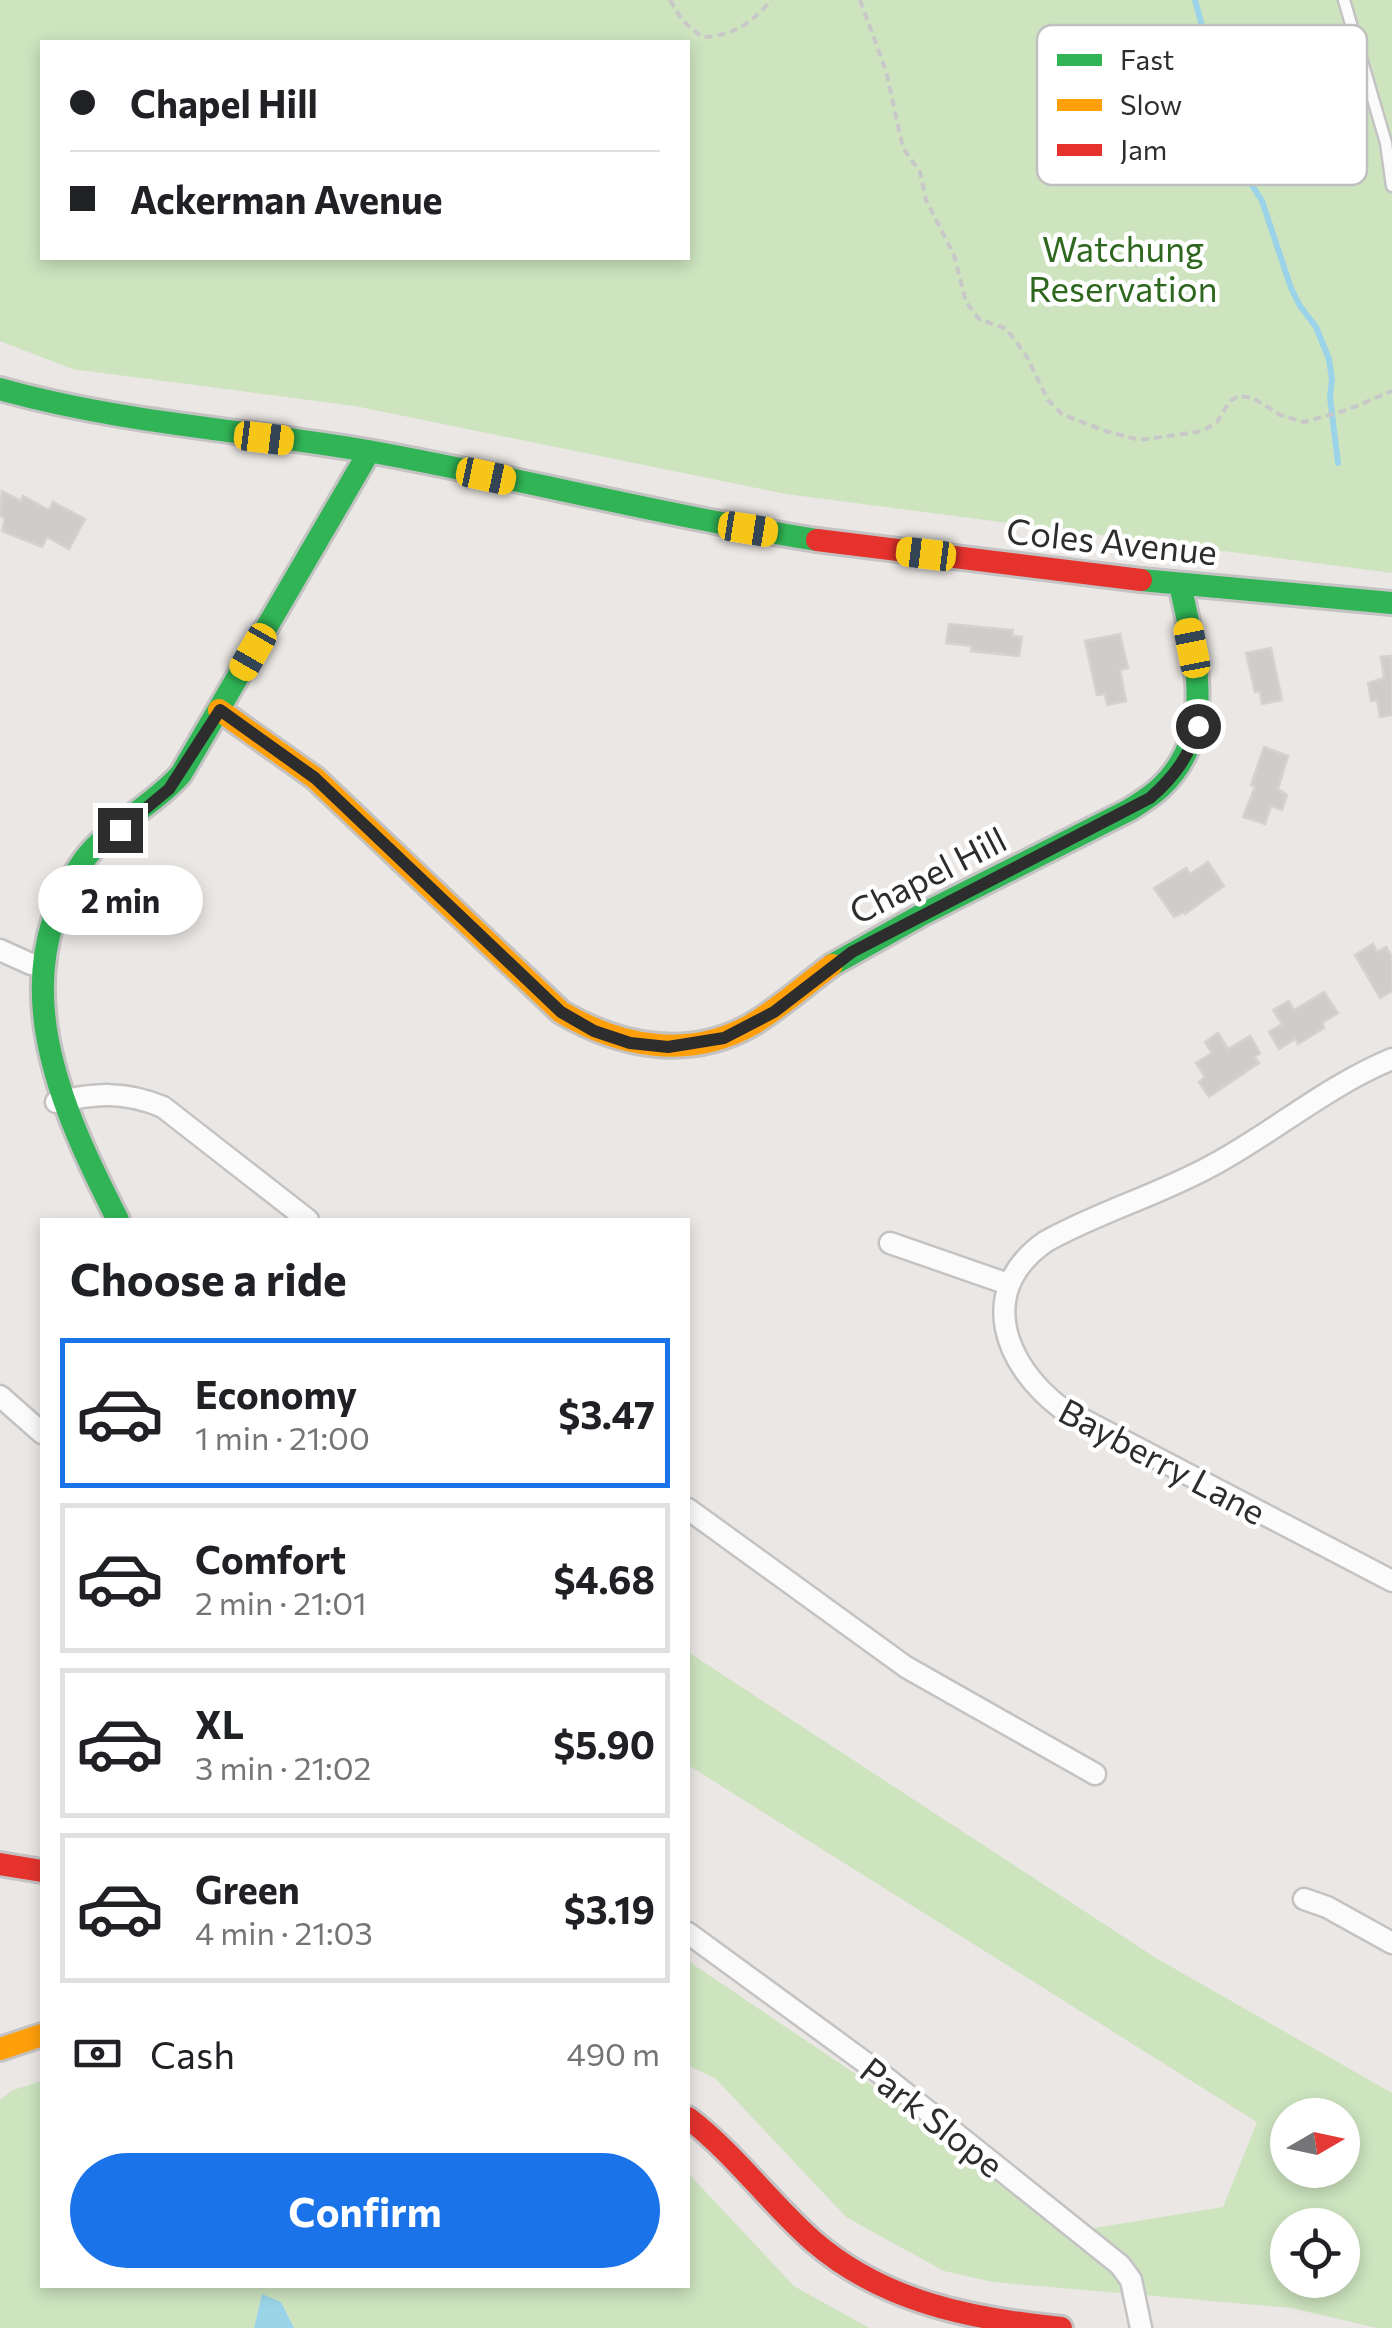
<!DOCTYPE html>
<html lang="en">
<head>
<meta charset="utf-8">
<style>
	:root { --surface:#fff; --page:#f6f6f6; --text:#202124; --muted:#757577; --line:#e0e0e0; --accent:#1a73e8 }
	body { margin:0; font-family:Commissioner,sans-serif; background:var(--page); color:var(--text); height:100vh; display:flex; flex-direction:column; font-size:38px; white-space:nowrap }
	* { box-sizing:border-box; margin:0 }
	p { font-size:32px; color:var(--muted) }
	.icon { flex:none; width:55px; height:55px; fill:none; stroke:currentColor; stroke-width:2; stroke-linecap:round; stroke-linejoin:round }
	.map { position:relative; flex:1; overflow:hidden }
	.drawer { position:absolute; left:40px; top:1218px; width:650px; height:1070px; display:flex; flex-direction:column; background:var(--surface); border-radius:0px; box-shadow:0 5px 15px #0003 }
	.drawer>* { flex:none }
	.banner { position:absolute; left:40px; top:40px; width:650px; height:220px; border-radius:0px; box-shadow:0 5px 15px #0003; display:grid; align-content:center; height:220px; padding:0 30px; background:var(--surface) }
	.needle { width:65px; rotate:81deg }
	.buttons { position:absolute; left:1270px; top:2098px; display:grid; gap:20px }
	.buttons a { display:grid; place-items:center; width:90px; height:90px; border-radius:50%; background:var(--surface); box-shadow:0 5px 15px #0003; font-size:50px }
	.end { position:absolute; width:45px; height:45px; margin:-22px; border:12px solid #2d2d2d; background:#fff; box-shadow:0 0 0 5px #fff }
	.from { border-radius:50% }
	.bubble { position:absolute; height:70px; border-radius:35px; background:var(--surface); box-shadow:0 5px 15px #0003; font-size:32px; font-weight:700; line-height:70px; text-align:center }
	.car { position:absolute; width:30px; height:60px; margin:-30px -15px; border-radius:12px; box-shadow:0 0 8px 2px #0007; background:linear-gradient(#f5c518 24%,#345 0 40%,#f5c518 0 76%,#345 0 86%,#f5c518 0) }
	.banner b { display:flex; align-items:center; gap:35px; height:95px; font-size:38px }
	.banner b+b { border-top:2px solid var(--line) }
	.banner i { width:25px; height:25px; background:var(--text) }
	ul { padding:0; list-style:none }
	li { display:flex; align-items:center; gap:30px; height:150px; margin:0 20px 15px; padding:0 10px; border:5px solid var(--line); border-radius:0px }
	li div { flex:1 }
	li b { display:block; font-size:38px }
	li em { font-style:normal; font-weight:700 }
	li.selected { border-color:var(--accent) }
	li>.icon { width:90px; height:90px; stroke-width:1.5 }
	h2 { padding:0 30px; font-size:45px; line-height:120px }
	.pay { display:flex; align-items:center; gap:25px; height:110px; padding:0 30px; font-size:38px }
	.pay p { margin-inline-start:auto }
	.button { display:flex; gap:20px; margin-top:auto; padding:20px 30px }
	.button a { flex:1; height:115px; border-radius:60px; background:var(--accent); color:#fff; font-size:40px; font-weight:700; line-height:115px; text-align:center }
	.map>svg:first-child { display:block }
	.green { fill:#cde4bf; fill-rule:evenodd }
	.water { fill:#9bd4e8 }
	.lines { fill:none; stroke-linecap:round; stroke-linejoin:round }
	.stream { stroke:#9bd4e8; stroke-width:6 }
	.building { fill:#cfcdcb; stroke:#d5d3d0; stroke-width:2.5 }
	.lane-casing { stroke:#c4c3c3; stroke-width:15 }
	.street-casing { stroke:#c4c3c3; stroke-width:25 }
	.fast-casing { stroke:#c4c3c3; stroke-width:28 }
	.slow-casing { stroke:#c4c3c3; stroke-width:28 }
	.jam-casing { stroke:#c4c3c3; stroke-width:28 }
	.path { stroke:#c8c8c8; stroke-width:4; stroke-dasharray:8 5; stroke-linecap:butt }
	.lane { stroke:#fcfbfb; stroke-width:10 }
	.street { stroke:#fcfbfb; stroke-width:20 }
	.fast { stroke:#30b455; stroke-width:22 }
	.slow { stroke:#ff9f0a; stroke-width:22 }
	.jam { stroke:#e5322d; stroke-width:22 }
	.route { stroke:#2d2d2d; stroke-width:12 }
	.labels { text-anchor:middle; dominant-baseline:central; stroke-width:9; stroke-linejoin:round; paint-order:stroke }
	.park-label { font-size:35px; fill:#2e681f; stroke:#fff }
	.street-label { font-size:35px; fill:#2d2d2d; stroke:#fff }
	.key { fill:#fff; stroke:#c0c0c0; stroke-width:2.5 }
	.key-label { font-size:28px; fill:#2d2d2d }
</style>
</head>
<body>
<div class="map">
<svg width="1392" height="2328" viewBox="0 0 1392 2328">
	<rect width="100%" height="100%" fill="#eae7e4"/>
	<path class="green" d="M0 0H1392V573L786 494 355 406 72 369 0 341ZM42 42H688V258H42Z
		M688 1652 1156 1958 1392 2093V2328H1377L1292 2308 993 2282 944 2271 846 2217 716 2079 688 2065V1961L940 2131 1070 2232 1223 2207 1257 2122 688 1765ZM1288 2115H1342V2170H1288ZM1288 2225H1342V2280H1288Z
		M42 2081V2285H688V2173L794 2286 869 2328H294L281 2302 262 2295 254 2328H0V2100L13 2090Z"/>
	<path class="water" d="M262 2294 281 2302 294 2328H254Z"/>
	<g class="lines">
		<path class="stream" d="M1195 0 1211 59 1212 91 1236 160 1262 201 1291 288 1300 306 1316 327 1329 359 1332 379 1330 397 1338 463"/>
	</g>
	<path class="building" d="M2 491 21 501 23 496 49 510 53 502 85 519 69 549 47 537 42 547 2 531 5 518 0 516Z
		M949 624 1013 630 1012 636 1022 637 1019 656 971 651V646L946 643Z
		M1120 634 1128 668 1120 670 1126 701 1107 705 1105 694 1097 695 1085 641Z
		M1271 648 1282 700 1262 704 1260 691 1255 692 1246 653Z
		M1392 656V715L1380 717 1377 700 1371 701 1368 683 1384 678 1381 657Z
		M1264 747 1288 756 1278 789 1287 795 1282 810 1271 806 1265 824 1243 817 1255 787 1251 785Z
		M1208 862 1224 886 1185 914 1184 912 1174 917 1154 888 1186 868 1190 874Z
		M1373 944 1377 952 1386 947 1392 957V991L1380 998 1355 955Z
		M1324 992 1338 1013 1322 1023 1324 1028 1298 1044 1295 1039 1279 1049 1269 1032 1282 1024 1273 1010 1289 1001 1294 1010Z
		M1218 1033 1228 1049 1250 1036 1260 1053 1255 1057 1259 1063 1209 1097 1199 1082 1205 1077 1196 1063 1212 1053 1205 1042Z"/>
	<g class="lines">
		<g class="lane-casing">
			<path id="lane" d="M1344 0 1386 143 1392 186"/>
		</g>
		<g class="street-casing">
			<path id="street" d="M0 950 31 964
				M1392 1059C1327 1086 1274 1132 1213 1165 1159 1195 1098 1212 1045 1242 976 1291 1004 1365 1061 1408L1392 1581
				M56 1102C96 1093 125 1091 163 1107L308 1220
				M890 1243 1008 1284
				M0 1396 42 1433
				M688 1509 906 1667 1095 1774
				M1304 1899 1327 1907 1392 1943
				M688 1933 885 2077 1120 2265 1131 2280 1141 2328"/>
		</g>
		<g class="fast-casing">
			<path id="fast" d="M0 389C121 423 245 430 368 451 518 478 666 516 817 540
				M1141 580 1392 603
				M832 965 923 914 1129 810C1140 803 1152 796 1161 787 1219 732 1194 652 1180 584
				M118 1220C61 1109 0 976 84 860 108 827 153 806 181 774L369 452"/>
		</g>
		<g class="slow-casing">
			<path id="slow" d="M219 710 315 778 561 1012C620 1047 689 1060 751 1025 780 1008 805 985 832 965
				M0 2049 42 2035"/>
		</g>
		<g class="jam-casing">
			<path id="jam" d="M817 540 1141 580
				M0 1864 42 1871
				M688 2118C735 2154 769 2202 813 2241 883 2302 972 2319 1061 2328"/>
		</g>
		<path class="path" d="M670 0 682 20 702 37C733 36 752 23 771 0
			M860 0 886 71 903 148 920 172 926 200 954 255 966 302 979 319 1004 328 1012 336 1027 357 1048 400 1062 414 1102 430 1140 440 1203 431 1217 422 1230 401 1239 396 1253 398 1280 415 1304 422 1347 410 1392 391"/>
		<use href="#lane" class="lane"/>
		<use href="#street" class="street"/>
		<use href="#fast" class="fast"/>
		<use href="#slow" class="slow"/>
		<use href="#jam" class="jam"/>
	</g>
	<g class="lines">
		<path class="route" d="M120 830 169 789 220 710 315 778 561 1012 594 1031 630 1043 668 1047 724 1038 774 1012 852 952 1150 798C1174 777 1189 757 1198 726"/>
	</g>
	<g class="labels">
		<g class="park-label">
			<text x="1123" y="247">Watchung<tspan x="1123" dy="40">Reservation</tspan></text>
		</g>
		<g class="street-label">
			<text transform="translate(1112 540) rotate(6)">Coles Avenue</text>
			<text transform="translate(927 874) rotate(-27)">Chapel Hill</text>
			<text transform="translate(1163 1460) rotate(28)">Bayberry Lane</text>
			<text transform="translate(933 2116) rotate(38)">Park Slope</text>
		</g>
	</g>
	<rect x="1037" y="25" width="330" height="160" rx="15" class="key"/>
	<rect x="1057" y="54" width="45" height="12" fill="#30b455"/>
	<rect x="1057" y="99" width="45" height="12" fill="#ff9f0a"/>
	<rect x="1057" y="144" width="45" height="12" fill="#e5322d"/>
	<g class="key-label">
		<text x="1120" y="70">Fast</text>
		<text x="1120" y="115">Slow</text>
		<text x="1120" y="160">Jam</text>
	</g>
</svg>
<div class="buttons">
<a><svg class="needle" viewBox="-14 -14 28 28"><path d="M0-13l5 13h-10z" fill="#e53935"/><path d="M0 13l5-13h-10z" fill="#757577"/></svg></a>
<a><svg class="icon" aria-label="locate" viewBox="0 0 24 24"><circle cx="12" cy="12" r="6"/><path d="M12 2v4M12 18v4M2 12h4M18 12h4"/></svg></a>
</div>
<i class="end from" style="left:1198px;top:726px"></i>
<i class="end" style="left:120px;top:830px"></i>
<div class="bubble" style="left:38px;top:865px;width:165px">2 min</div>
<i class="car" style="left:264px;top:438px;rotate:97deg"></i>
<i class="car" style="left:486px;top:476px;rotate:102deg"></i>
<i class="car" style="left:748px;top:529px;rotate:99deg"></i>
<i class="car" style="left:926px;top:554px;rotate:277deg"></i>
<i class="car" style="left:1192px;top:648px;rotate:349deg"></i>
<i class="car" style="left:253px;top:652px;rotate:210deg"></i>
<div class="banner">
<b><i class="from"></i>Chapel Hill</b>
<b><i></i>Ackerman Avenue</b>
</div>
<section class="drawer">
<h2>Choose a ride</h2>
<ul>
<li class="selected"><svg class="icon" aria-label="car" viewBox="0 0 24 24"><path d="M5 17H2v-5l4-1 3-4h7l3 4 3 1v5h-3M9 17h6M6 11h13"/><circle cx="7" cy="17" r="2"/><circle cx="17" cy="17" r="2"/></svg><div><b>Economy</b><p>1 min · 21:00</p></div><em>$3.47</em></li>
<li><svg class="icon" aria-label="car" viewBox="0 0 24 24"><path d="M5 17H2v-5l4-1 3-4h7l3 4 3 1v5h-3M9 17h6M6 11h13"/><circle cx="7" cy="17" r="2"/><circle cx="17" cy="17" r="2"/></svg><div><b>Comfort</b><p>2 min · 21:01</p></div><em>$4.68</em></li>
<li><svg class="icon" aria-label="car" viewBox="0 0 24 24"><path d="M5 17H2v-5l4-1 3-4h7l3 4 3 1v5h-3M9 17h6M6 11h13"/><circle cx="7" cy="17" r="2"/><circle cx="17" cy="17" r="2"/></svg><div><b>XL</b><p>3 min · 21:02</p></div><em>$5.90</em></li>
<li><svg class="icon" aria-label="car" viewBox="0 0 24 24"><path d="M5 17H2v-5l4-1 3-4h7l3 4 3 1v5h-3M9 17h6M6 11h13"/><circle cx="7" cy="17" r="2"/><circle cx="17" cy="17" r="2"/></svg><div><b>Green</b><p>4 min · 21:03</p></div><em>$3.19</em></li>
</ul>
<div class="pay"><svg class="icon" aria-label="cash" viewBox="0 0 24 24"><path d="M3 7h18v10H3z"/><circle cx="12" cy="12" r="2"/></svg>Cash<p>490 m</p></div>
<div class="button"><a>Confirm</a></div>
</section>
</div>
</body>
</html>
